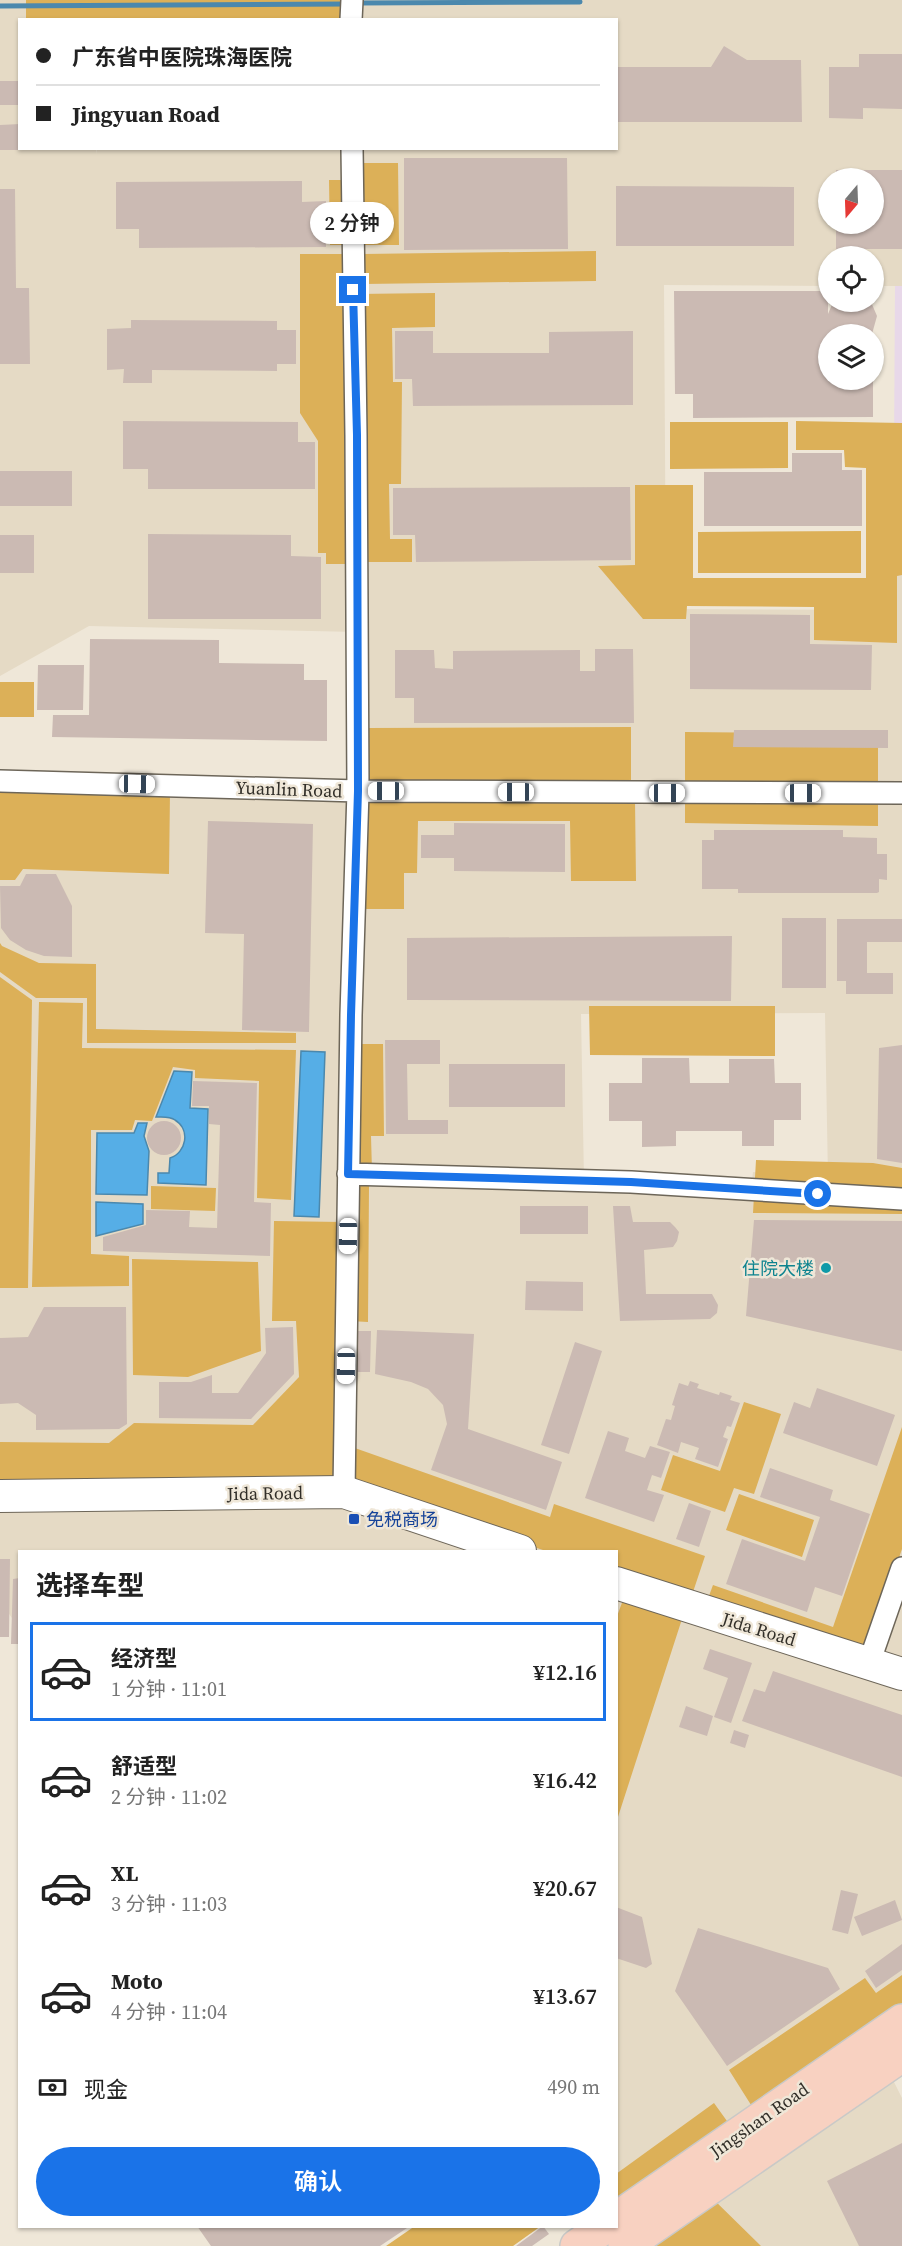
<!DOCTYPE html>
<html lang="zh">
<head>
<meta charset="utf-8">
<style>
	:root { --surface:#fff; --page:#f6f6f6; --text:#222; --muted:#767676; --line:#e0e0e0; --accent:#1a73e8 }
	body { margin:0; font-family:"Source Serif 4","Noto Sans SC",serif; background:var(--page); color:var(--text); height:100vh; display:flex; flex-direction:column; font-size:22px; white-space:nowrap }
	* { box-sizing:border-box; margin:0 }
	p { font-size:20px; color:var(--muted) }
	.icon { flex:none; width:33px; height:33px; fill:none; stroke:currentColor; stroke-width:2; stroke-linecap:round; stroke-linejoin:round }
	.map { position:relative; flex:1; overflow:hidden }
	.side { position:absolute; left:18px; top:1550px; width:600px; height:678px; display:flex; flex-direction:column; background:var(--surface); border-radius:0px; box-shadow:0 2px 4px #0004 }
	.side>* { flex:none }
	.hud { position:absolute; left:18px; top:18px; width:600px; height:132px; border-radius:0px; box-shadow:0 2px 4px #0004; display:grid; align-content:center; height:132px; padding:0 18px; background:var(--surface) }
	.needle { width:39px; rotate:199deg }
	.tools { position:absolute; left:818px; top:168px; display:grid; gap:12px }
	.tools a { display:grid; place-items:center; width:66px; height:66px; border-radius:50%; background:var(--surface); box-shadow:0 2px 4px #0004; font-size:30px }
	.end { position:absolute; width:27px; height:27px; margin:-14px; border:8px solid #1a73e8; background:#fff; box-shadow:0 0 0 3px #fff }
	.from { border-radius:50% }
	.bubble { position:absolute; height:42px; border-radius:21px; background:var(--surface); box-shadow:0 2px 4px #0004; font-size:20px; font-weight:600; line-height:42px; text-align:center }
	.car { position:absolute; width:18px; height:36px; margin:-18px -9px; border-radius:8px; box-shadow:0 0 4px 2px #0007; background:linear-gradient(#fff 24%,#345 0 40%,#fff 0 76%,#345 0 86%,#fff 0) }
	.hud b { display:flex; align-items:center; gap:21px; height:57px; font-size:22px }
	.hud b+b { border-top:2px solid var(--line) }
	.hud i { width:15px; height:15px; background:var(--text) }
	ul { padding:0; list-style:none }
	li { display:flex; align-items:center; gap:18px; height:99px; margin:0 12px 9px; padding:0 6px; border:3px solid transparent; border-radius:0px }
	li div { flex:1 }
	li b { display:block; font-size:22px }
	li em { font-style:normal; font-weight:600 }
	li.current { border-color:var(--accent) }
	li>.icon { width:54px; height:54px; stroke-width:1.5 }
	h2 { padding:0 18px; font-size:27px; line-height:72px }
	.pay { display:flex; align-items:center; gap:15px; height:66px; padding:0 18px; font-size:22px }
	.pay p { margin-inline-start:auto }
	.cta { display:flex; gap:12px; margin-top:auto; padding:12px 18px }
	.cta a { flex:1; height:69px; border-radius:36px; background:var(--accent); color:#fff; font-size:24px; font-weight:600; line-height:69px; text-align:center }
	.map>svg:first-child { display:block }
	.built { fill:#e5dac5; fill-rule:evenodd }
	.industrial { fill:#e8d8e9 }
	.green { fill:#dcb058 }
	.water { fill:#56aee6; stroke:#4b88ad; stroke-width:1.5 }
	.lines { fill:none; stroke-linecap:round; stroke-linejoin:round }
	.stream { stroke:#4b88ad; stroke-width:5 }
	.building { fill:#cbbab3 }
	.street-casing { stroke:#6d6659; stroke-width:24 }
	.secondary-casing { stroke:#6d6659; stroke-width:34 }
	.primary-casing { stroke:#c9c9c7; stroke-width:36 }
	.street { stroke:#fff; stroke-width:21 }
	.secondary { stroke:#fff; stroke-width:32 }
	.primary { stroke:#f8d1c1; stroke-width:33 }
	.route { stroke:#1a73e8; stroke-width:8 }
	.culture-dot { fill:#0f9aa8; stroke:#efe7d8; stroke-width:2 }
	.transit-dot { fill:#1a4fb4; stroke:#efe7d8; stroke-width:2 }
	.labels { text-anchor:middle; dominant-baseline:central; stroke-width:5; stroke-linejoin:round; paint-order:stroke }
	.street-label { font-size:18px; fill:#312e28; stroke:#efe7d8 }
	.culture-label { font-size:18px; fill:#0d838f; stroke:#efe7d8; text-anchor:end }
	.transit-label { font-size:18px; fill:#164399; stroke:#efe7d8; text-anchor:start }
</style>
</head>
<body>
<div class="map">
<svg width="902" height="2246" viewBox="0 0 902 2246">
	<rect width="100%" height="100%" fill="#efe7d8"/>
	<path class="built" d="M0 0H902V286H873V256H828V286L664 285 666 609 894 610 902 456V2021L617 2218 616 1551H20L19 1628 0 1601V781L358 791 357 632 89 626 0 676ZM20 20H616V148H97V154L96 149 20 148ZM828 178H873V224H828ZM825 1013 828 1178 753 1172 751 1189 584 1180 581 1014Z
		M886 2066 902 2098V2246H656Z"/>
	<path class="industrial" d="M895 286H902V456H894Z"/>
	<path class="green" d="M26 0H357V19H26Z
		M347 163H398L399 245H330L329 180H347Z
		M596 251V281L364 284 363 254Z
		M300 254H349L354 564H326V553H318V441L300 413Z
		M435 293V327L392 328 393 382H402L401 484H389L390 539H412V562H360L357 294Z
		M796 421 902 423V575L897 576V643L814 640V607L687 606 686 619H643L598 566 635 565V485H693V578H866V468L845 467 844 450H796Z
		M670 422H788V468L670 469Z
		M861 531V573H698V532Z
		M0 682H34V717H0Z
		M631 727V787L368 786V728Z
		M685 732 878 734V826L685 823Z
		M0 785 170 792 169 874 23 869 15 880H0Z
		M362 794 635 800 636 881H571L570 821H418L417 873H404V909H359Z
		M0 943 2 946 39 963 96 964V1029L296 1033V1043H87V998H36L0 972Z
		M0 977 32 1000 28 1288H0Z
		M39 1002 83 1003 82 1048 296 1050 291 1200 257 1198 259 1081 195 1078V1070L173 1067 152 1121 135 1120 132 1130H91V1254L129 1256V1286L32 1287Z
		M589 1006H775V1056L590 1055Z
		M354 1044H383L384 1136H371L372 1171 369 1187 368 1322 350 1321Z
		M756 1160 873 1163 902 1168V1214L753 1213Z
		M151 1186 216 1188 215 1211 151 1209Z
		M274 1221 342 1222 339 1487 0 1491V1442L109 1443 134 1423 253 1425 299 1377 296 1321H272Z
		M132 1259 258 1262 261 1351 188 1377 133 1375Z
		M744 1402 781 1414 754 1494 734 1488 725 1512 661 1490 673 1455 720 1471Z
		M902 1427V1549L865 1656 706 1604 713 1585 833 1627Z
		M352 1447 550 1517 554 1504 705 1556 691 1598 617 1574 616 1551H546L350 1487Z
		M739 1494 814 1520 802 1557 726 1530Z
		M623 1600 682 1619 617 1820 616 1619Z
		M902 1975V2015L758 2116 729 2070 865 1978 876 1993Z
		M714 2103 732 2128 617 2202 616 2174Z
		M708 2194 761 2246H631Z
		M415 2226H541L513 2246H386Z"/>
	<path class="water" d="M301 1051 325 1052 319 1217 294 1216Z
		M174 1071 192 1072 190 1108 208 1109 206 1185 158 1183V1173H169L170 1158C186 1153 191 1130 175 1120 170 1116 162 1117 156 1117Z
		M138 1123H147L144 1136 149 1151 147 1195 96 1194 97 1133H134Z
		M96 1202 143 1204V1224L96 1236Z"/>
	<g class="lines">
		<path class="stream" d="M356 3 580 2
			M0 6 347 4"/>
	</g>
	<path class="building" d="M724 46 747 60H801L802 122H616V67H711Z
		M859 54H902V109L863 108V119L829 118V67H859Z
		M0 81H20V105H0Z
		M20 124V150H0V125Z
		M404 158H567L568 249 404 250Z
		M836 170H902V249H836V224H873V178H836Z
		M302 181V202L326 201V247L139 248V229H116V182Z
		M616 186 794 187V246H616Z
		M0 189H15L16 288H29L30 364H0Z
		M674 291H828V314L833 302H871L877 316 872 334H828V380H873V417L693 418V394H675Z
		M131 320 277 321V330H296V364H277V371L152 370V383H123L124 369 107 370V329L131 328Z
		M395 331H433V353H549V332L633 331V405L413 406 412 379H395Z
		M123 421 298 422V442H315V489H148V469H123Z
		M792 453H842V470H862V526H704V472H792Z
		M0 471H72V506H0Z
		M630 487 631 560 416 562 415 535H393V488Z
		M148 534 291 535V556L321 557V619H148Z
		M0 535H34V573H0Z
		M690 614 810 615V644L872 645 871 690 690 689Z
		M90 639 219 640V663L304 664V680H327V741L52 737 53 715H89Z
		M595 649H633L634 723H414V698H395V650H434L435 668 453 669V651L580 650V671H595Z
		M38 665H84L83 710H37Z
		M734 730H888V748L733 747Z
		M208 821 313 824 309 1032 242 1030 244 934 205 933Z
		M454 823 565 824V872L454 871V858H421V835H454Z
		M714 830H843V837L877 838V854H887V880L879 879V892L877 893H738V889H702V840H714Z
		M26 874H56L72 906V957L44 956 26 950 10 940 1 928 0 886H20Z
		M782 918H826V988H782Z
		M837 919H902V942H867V973H893V994H846V981H837Z
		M732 936 731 1001 407 1000V938Z
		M385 1040H440V1064H407L408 1120H448V1134H386Z
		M902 1045V1163L877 1159 879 1048Z
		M642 1058H689L690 1083H729V1059H774L775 1083H801V1120H774V1146H742V1131H676V1146L642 1147V1121H609V1083H642Z
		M449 1064H565V1107H449Z
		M193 1081 257 1083 254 1202 271 1203 270 1256 103 1251V1237L146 1225V1210L190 1211 189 1227 217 1228 220 1125 209 1124V1106H192Z
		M147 1138a17 17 0 1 1 34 0a17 17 0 1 1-34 0Z
		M520 1206H588V1234H520Z
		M613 1206H630L633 1222H670L675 1227 679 1232 677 1241 673 1247 644 1250 646 1294H712L718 1305 717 1313 710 1319 620 1321Z
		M754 1220 902 1221V1351L746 1316Z
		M526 1281 583 1282V1311L525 1310Z
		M44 1307H126L127 1424 119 1429 36 1430V1415L18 1403 0 1404V1338L28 1337Z
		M293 1327 294 1374 251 1419 159 1418V1382H191L212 1375V1393H238L266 1353 265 1328Z
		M377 1330 474 1334 468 1429 562 1462 546 1510 431 1470 447 1424 443 1405 428 1389 411 1382 375 1374Z
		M350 1331H371L370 1372H349Z
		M575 1342 602 1351 569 1454 541 1445Z
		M690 1381 699 1384 697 1388 719 1395 720 1392 732 1396 730 1400 740 1403 731 1427 727 1426 723 1437 728 1439 718 1467 695 1459 699 1448 681 1442 678 1453 657 1445 666 1419 671 1420 675 1406 672 1405 679 1383 688 1386Z
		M817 1388 895 1415 877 1466 783 1433 794 1402 810 1408Z
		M608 1431 629 1438 625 1451 645 1458 650 1446 670 1452 661 1478 652 1475 647 1490 664 1495 654 1522 585 1498Z
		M770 1468 833 1490 830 1500 870 1514 842 1596 815 1587 807 1612 726 1584 742 1539 805 1561 820 1517 760 1497Z
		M689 1503 711 1511 699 1547 676 1539Z
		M0 1559H10L9 1637H0Z
		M20 1578V1644H11L13 1579Z
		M710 1649 752 1663 731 1723 714 1717 728 1678 703 1669Z
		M773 1671 902 1715V1777L742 1721 754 1689 765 1692Z
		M686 1706 713 1716 707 1736 679 1727Z
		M734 1730 749 1735 745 1748 730 1743Z
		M841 1890 858 1894 848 1934 832 1930Z
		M895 1900 902 1920 862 1936 854 1917Z
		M616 1907 642 1917 652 1964 646 1968 616 1958Z
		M698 1928 828 1968 840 1989 727 2066 675 1991Z
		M902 1944V1970L876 1988 865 1971Z
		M902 2143V2246H859L827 2181Z
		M197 2226H410L380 2246H211Z
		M543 2226 549 2234 532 2246H516Z"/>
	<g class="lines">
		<g class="street-casing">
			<path id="street" d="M351 20 352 0
				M0 781 358 791 902 793
				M348 1174 631 1182 902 1199
				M344 1492 351 1015 358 791 356 435 352 148
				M869 1663 902 1568"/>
		</g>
		<g class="secondary-casing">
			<path id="secondary" d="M0 1496 344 1492 520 1551
				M616 1583 902 1674"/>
		</g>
		<g class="primary-casing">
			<path id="primary" d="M616 2219 902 2021
				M577 2246 606 2226
				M625 2246 902 2055"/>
		</g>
		<use href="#street" class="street"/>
		<use href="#secondary" class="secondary"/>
		<use href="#primary" class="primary"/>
	</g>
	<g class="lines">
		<path class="route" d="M353 290 357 435 358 791 351 1015 348 1174 631 1182 818 1194"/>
	</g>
	<circle class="culture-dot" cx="826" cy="1268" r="6"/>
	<rect class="transit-dot" x="348" y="1513" width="12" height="12" rx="3"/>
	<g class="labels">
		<g class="street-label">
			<text transform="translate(289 789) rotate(2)">Yuanlin Road</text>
			<text transform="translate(265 1493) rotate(-1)">Jida Road</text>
			<text transform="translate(759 1629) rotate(17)">Jida Road</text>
			<text transform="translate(759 2120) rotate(-35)">Jingshan Road</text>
		</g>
		<g class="culture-label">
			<text x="814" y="1268">住院大楼</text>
		</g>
		<g class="transit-label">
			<text x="366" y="1519">免税商场</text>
		</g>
	</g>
</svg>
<div class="tools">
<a><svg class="needle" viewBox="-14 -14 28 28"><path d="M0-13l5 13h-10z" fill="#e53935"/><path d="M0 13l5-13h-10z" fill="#767676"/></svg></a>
<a><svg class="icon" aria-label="locate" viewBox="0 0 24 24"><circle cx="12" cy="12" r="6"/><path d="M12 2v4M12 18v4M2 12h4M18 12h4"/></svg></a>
<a><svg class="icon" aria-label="layers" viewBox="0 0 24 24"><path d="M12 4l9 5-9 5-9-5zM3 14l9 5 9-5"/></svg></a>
</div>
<i class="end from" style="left:818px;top:1194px"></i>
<i class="end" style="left:353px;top:290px"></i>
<div class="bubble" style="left:310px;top:202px;width:84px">2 分钟</div>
<i class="car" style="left:137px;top:784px;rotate:91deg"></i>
<i class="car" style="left:386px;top:791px;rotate:270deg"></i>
<i class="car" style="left:516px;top:792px;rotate:270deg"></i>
<i class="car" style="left:667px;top:793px;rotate:90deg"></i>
<i class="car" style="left:803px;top:793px;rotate:90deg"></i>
<i class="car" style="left:348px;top:1236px;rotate:181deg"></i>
<i class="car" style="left:346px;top:1366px;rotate:181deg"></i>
<div class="hud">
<b><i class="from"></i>广东省中医院珠海医院</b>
<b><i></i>Jingyuan Road</b>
</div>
<section class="side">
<h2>选择车型</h2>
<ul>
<li class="current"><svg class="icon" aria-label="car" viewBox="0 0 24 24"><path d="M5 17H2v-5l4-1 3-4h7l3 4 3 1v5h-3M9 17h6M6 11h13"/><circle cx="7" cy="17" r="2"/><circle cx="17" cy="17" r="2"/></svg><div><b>经济型</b><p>1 分钟 · 11:01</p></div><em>¥12.16</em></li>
<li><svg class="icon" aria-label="car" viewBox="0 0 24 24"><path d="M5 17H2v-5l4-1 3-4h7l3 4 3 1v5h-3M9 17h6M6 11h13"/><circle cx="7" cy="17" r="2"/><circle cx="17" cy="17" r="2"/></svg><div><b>舒适型</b><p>2 分钟 · 11:02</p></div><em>¥16.42</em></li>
<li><svg class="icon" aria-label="car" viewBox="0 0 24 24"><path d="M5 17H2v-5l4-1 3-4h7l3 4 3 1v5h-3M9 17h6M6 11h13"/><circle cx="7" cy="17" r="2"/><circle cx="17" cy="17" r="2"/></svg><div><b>XL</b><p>3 分钟 · 11:03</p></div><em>¥20.67</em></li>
<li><svg class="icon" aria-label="car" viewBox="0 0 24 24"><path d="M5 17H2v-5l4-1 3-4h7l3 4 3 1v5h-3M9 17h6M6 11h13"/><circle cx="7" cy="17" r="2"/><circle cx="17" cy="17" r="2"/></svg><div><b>Moto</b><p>4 分钟 · 11:04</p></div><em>¥13.67</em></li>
</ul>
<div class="pay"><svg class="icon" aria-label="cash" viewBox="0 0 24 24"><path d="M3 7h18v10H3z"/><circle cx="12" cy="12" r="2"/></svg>现金<p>490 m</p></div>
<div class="cta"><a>确认</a></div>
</section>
</div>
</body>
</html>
